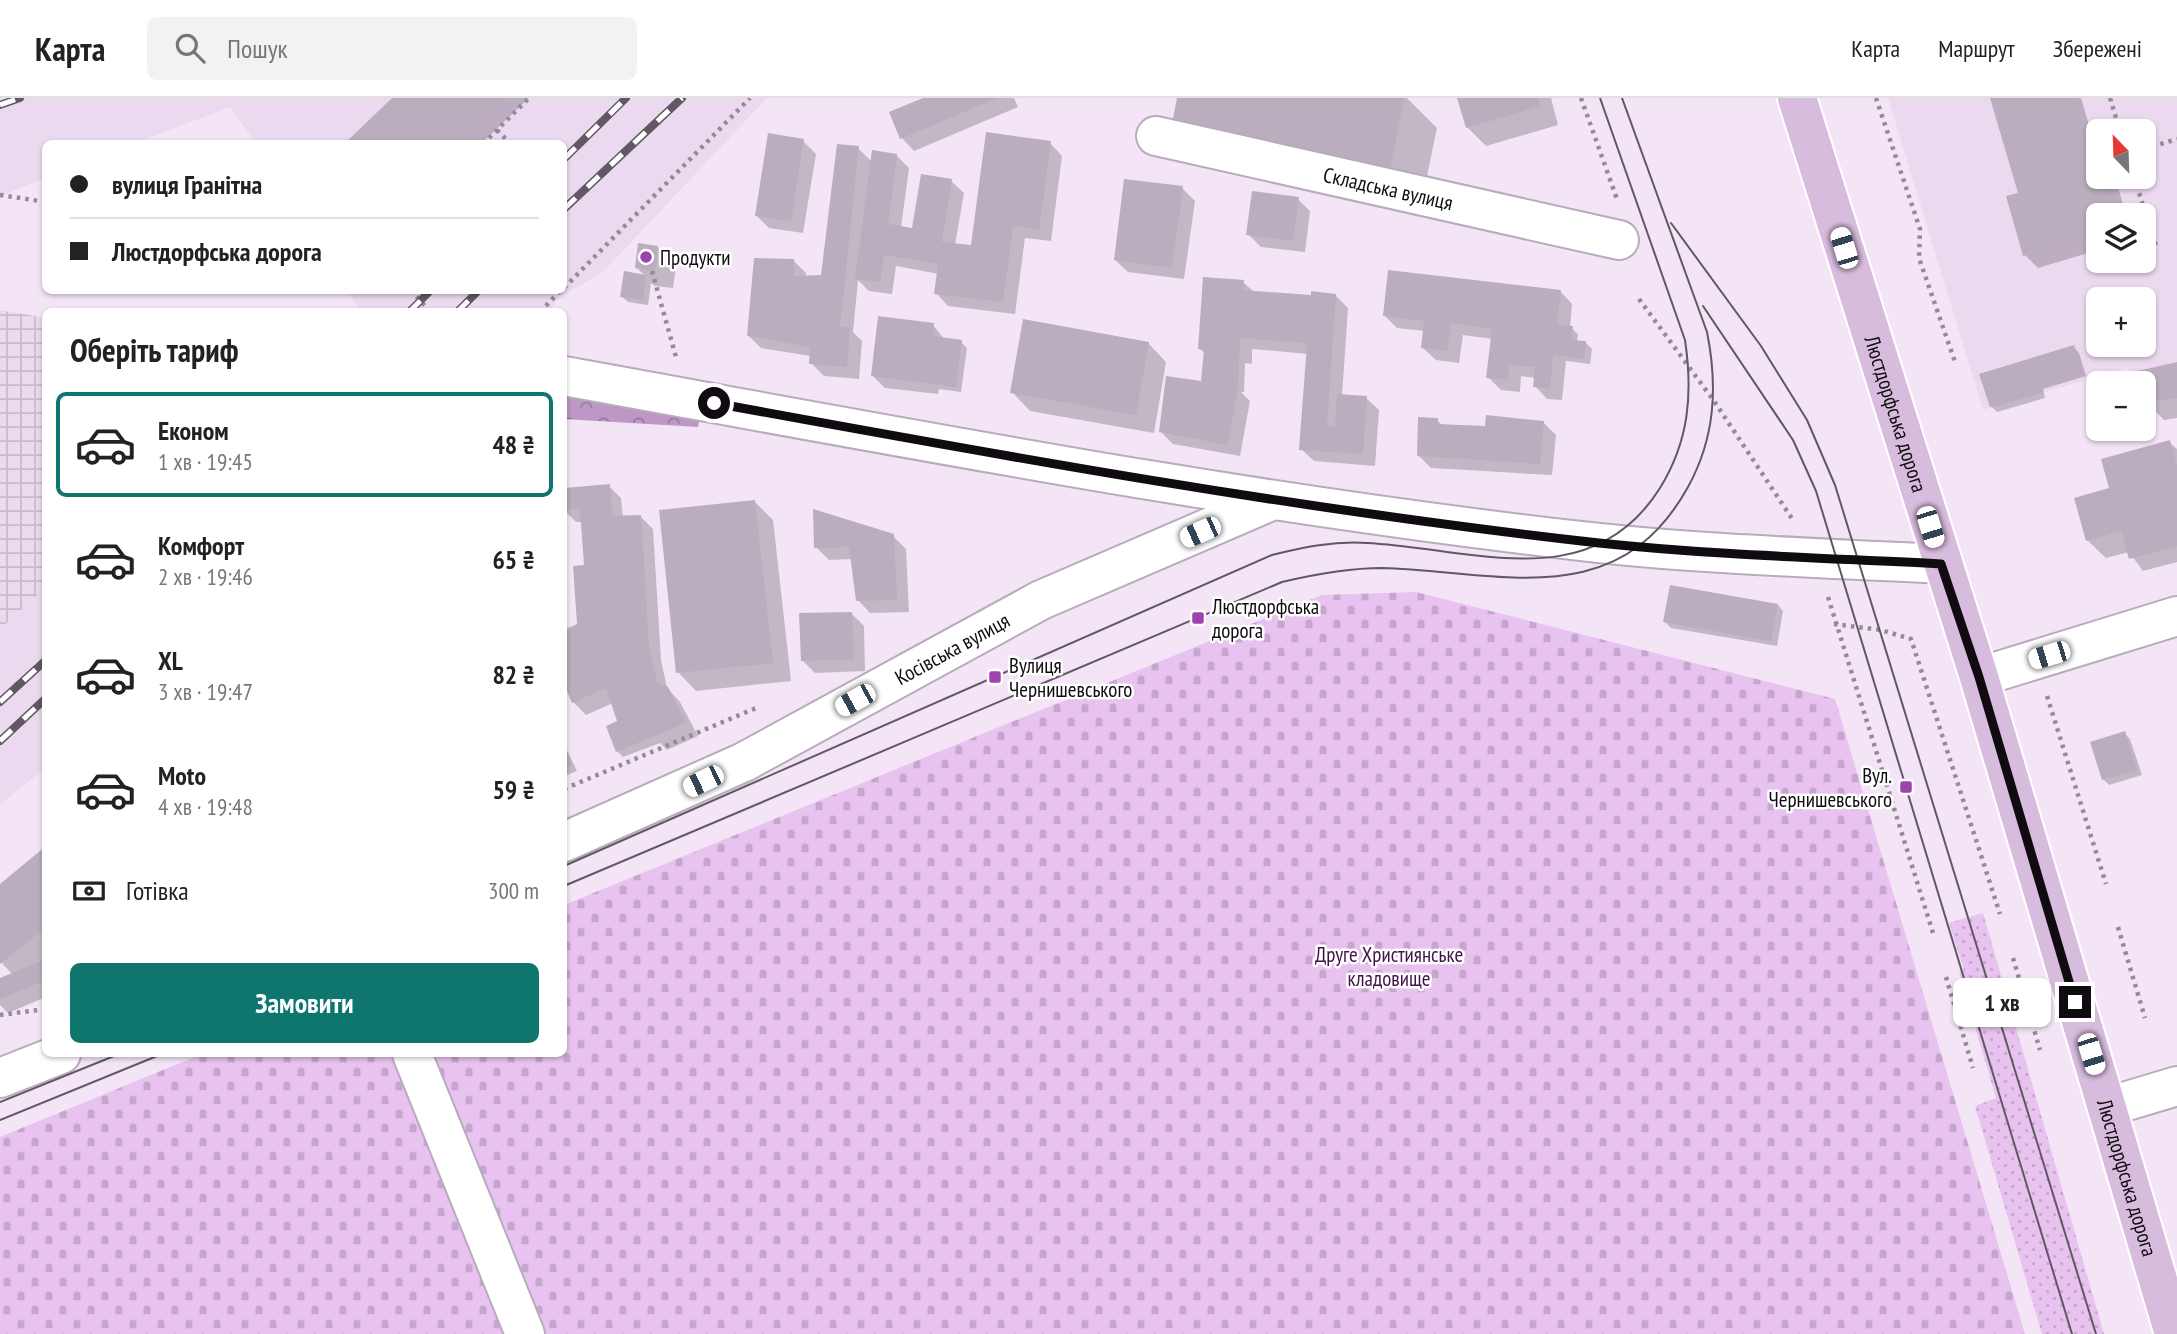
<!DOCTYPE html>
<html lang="uk">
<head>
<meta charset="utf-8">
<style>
	:root { --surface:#fff; --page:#f2f2f2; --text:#222; --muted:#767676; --line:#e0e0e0; --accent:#0f766e }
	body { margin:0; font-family:"PT Sans Narrow",sans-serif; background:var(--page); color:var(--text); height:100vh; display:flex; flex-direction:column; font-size:26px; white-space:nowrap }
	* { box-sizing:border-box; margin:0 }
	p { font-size:23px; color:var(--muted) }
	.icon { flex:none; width:38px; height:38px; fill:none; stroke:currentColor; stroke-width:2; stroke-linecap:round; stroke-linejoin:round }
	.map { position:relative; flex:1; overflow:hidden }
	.drawer { position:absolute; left:42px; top:210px; width:525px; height:749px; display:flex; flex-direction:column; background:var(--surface); border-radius:10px; box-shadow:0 2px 5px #0004 }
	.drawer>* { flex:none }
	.top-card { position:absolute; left:42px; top:42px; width:525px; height:154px; border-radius:10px; box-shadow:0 2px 5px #0004; display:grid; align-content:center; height:154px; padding:0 28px; background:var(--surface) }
	.needle { width:46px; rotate:337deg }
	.controls { position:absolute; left:2086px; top:21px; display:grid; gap:14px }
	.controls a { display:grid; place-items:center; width:70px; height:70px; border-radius:10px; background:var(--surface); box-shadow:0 2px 5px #0004; font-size:35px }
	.end { position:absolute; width:32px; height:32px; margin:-16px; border:9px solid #100b11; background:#fff; box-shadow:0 0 0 4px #fff }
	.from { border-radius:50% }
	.bubble { position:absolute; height:49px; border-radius:10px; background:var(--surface); box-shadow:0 2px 5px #0004; font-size:23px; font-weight:700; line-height:49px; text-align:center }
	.car { position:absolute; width:21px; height:42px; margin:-21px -10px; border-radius:9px; box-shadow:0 0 5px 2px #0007; background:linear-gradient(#fff 24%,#345 0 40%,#fff 0 76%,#345 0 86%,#fff 0) }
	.top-card b { display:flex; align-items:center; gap:24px; height:66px; font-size:26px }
	.top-card b+b { border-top:2px solid var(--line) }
	.top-card i { width:18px; height:18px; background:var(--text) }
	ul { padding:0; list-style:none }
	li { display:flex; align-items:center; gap:21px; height:105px; margin:0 14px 10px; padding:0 14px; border:4px solid transparent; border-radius:10px }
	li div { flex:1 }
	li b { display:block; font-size:26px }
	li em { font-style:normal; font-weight:700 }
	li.selected { border-color:var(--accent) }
	li>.icon { width:63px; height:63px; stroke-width:1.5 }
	h2 { padding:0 28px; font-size:32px; line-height:84px }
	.pay { display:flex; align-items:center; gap:18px; height:77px; padding:0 28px; font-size:26px }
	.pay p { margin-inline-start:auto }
	.action { display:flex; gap:14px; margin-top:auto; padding:14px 28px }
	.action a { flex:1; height:80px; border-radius:10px; background:var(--accent); color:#fff; font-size:28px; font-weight:700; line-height:80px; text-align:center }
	header { display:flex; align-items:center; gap:42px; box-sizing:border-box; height:98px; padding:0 35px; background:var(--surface); border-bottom:2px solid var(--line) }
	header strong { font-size:33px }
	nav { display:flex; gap:38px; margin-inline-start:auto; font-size:24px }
	.search { width:490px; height:63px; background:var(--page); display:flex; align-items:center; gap:18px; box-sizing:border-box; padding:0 24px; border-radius:10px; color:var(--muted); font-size:26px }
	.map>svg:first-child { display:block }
	.built { fill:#ebd9f0; fill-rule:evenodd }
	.industrial { fill:url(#industrial-grid) }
	.grass { fill:url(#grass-dots) }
	.forest { fill:url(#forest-crowns) }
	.cemetery { fill:url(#cemetery-stones) }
	.shadow { fill:#0003 }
	.building { fill:#baadbd }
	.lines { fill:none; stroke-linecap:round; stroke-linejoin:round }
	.minor-casing { stroke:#b8abbb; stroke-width:42 }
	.major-casing { stroke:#fff; stroke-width:42 }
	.path { stroke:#958a97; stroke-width:4.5; stroke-dasharray:3.5 5; stroke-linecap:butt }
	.minor { stroke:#fff; stroke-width:38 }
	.major { stroke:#d8bcde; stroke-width:38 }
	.tram { stroke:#605862; stroke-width:2 }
	.rail-casing { stroke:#605862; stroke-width:8 }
	.rail { stroke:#fff; stroke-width:5; stroke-dasharray:16; stroke-linecap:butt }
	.route { stroke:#100b11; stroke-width:9 }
	.poi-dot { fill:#9c43af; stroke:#fff; stroke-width:2.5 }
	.labels { text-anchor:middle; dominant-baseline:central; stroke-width:5; stroke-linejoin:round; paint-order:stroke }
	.street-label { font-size:21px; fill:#100b11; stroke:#fff }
	.poi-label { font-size:21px; fill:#100b11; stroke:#fff; text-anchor:start }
	.park-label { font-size:21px; fill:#41134b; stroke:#fff }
</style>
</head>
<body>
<header>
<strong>Карта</strong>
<div class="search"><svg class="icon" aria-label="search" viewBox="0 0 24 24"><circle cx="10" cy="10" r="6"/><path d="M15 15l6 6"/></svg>Пошук</div>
<nav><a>Карта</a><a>Маршрут</a><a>Збережені</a></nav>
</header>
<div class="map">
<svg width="2177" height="1236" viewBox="0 0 2177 1236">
	<defs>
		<pattern id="industrial-grid" width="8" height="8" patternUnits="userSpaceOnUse" patternTransform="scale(1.75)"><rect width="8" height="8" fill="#ebd9f0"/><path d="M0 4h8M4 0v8" fill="none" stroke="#c8b9cd"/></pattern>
		<pattern id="grass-dots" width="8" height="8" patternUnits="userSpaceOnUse" patternTransform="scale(1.75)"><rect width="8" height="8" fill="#e8c3f0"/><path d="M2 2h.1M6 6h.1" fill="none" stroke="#c6a6cd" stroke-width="1.8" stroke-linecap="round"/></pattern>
		<pattern id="forest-crowns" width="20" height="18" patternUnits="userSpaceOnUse" patternTransform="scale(1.75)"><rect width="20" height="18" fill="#bd98c5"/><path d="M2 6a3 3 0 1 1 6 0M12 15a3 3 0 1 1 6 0" fill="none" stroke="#987a9f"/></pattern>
		<pattern id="cemetery-stones" width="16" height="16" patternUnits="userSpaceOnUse" patternTransform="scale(1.75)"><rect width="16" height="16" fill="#e8c3f0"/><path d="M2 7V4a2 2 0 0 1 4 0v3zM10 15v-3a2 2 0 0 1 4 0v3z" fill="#c6a6cd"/></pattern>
	</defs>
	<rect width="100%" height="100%" fill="#f3e5f6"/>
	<path class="built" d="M0 0H767L603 174 560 199 549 213H361L347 193 564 192V46L256 45 230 9 136 45 46 46 45 80 0 98Z
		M1888 0H2177V264L2133 274 2127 270 1983 312ZM2098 33H2144V79H2098ZM2098 117H2144V163H2098ZM2098 201H2144V247H2098Z
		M45 490V670L0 707V531Z"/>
	<path class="industrial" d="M0 212 46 220 45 490 0 531Z"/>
	<path class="grass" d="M1983 815 2104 1236H2042L1975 1008 1996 1000 1959 874 1964 872 1949 825Z"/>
	<path class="forest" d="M564 288 702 311 698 329 564 321Z"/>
	<path class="cemetery" d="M1416 494 1835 601 2025 1236H0V1039L202 956H564V807L1322 497Z"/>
	<path class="shadow" d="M394 0H529L481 46H346Z
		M927 0H1014L1018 9 914 53 902 40Z
		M1179 0H1407L1437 30 1422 102Z
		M1459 0H1551L1558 27 1486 48 1467 29Z
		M1992 0H2081L2098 57V79L2116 82 2126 117H2098V152L2038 170 2025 157 2020 96Z
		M803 43 816 56 803 135 769 130 757 118Z
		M1050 45 1062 58 1051 143 1025 140 1015 216 948 208 936 195 939 176 896 168 892 196 869 193 858 182 853 234 862 243 859 281 824 278 811 265V258L761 250 748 237 793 162 806 175V179L822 178 858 50 872 64 896 57 909 70 901 130 913 132 951 83 964 95 955 147 972 149Z
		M1182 90 1195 103 1184 181 1128 174 1115 162Z
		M1298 101 1310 113 1305 154 1261 149 1248 136Z
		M657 149 676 168 673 190 655 188 651 185 648 207 628 204 622 198 626 175 646 179 637 170Z
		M1243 184 1254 194 1313 199 1335 197 1348 210 1342 298 1366 300 1379 312 1375 368 1314 363 1301 351 1308 256 1252 251V266L1245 265 1244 294H1241L1250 303 1240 358 1173 346 1161 334 1203 285 1206 256 1200 251Z
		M1560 193 1572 206 1570 229 1578 236 1577 244 1586 245 1592 251 1590 266 1566 263 1562 302 1547 301 1535 288 1536 280 1521 278 1520 294 1501 292 1488 279 1493 241 1463 237 1459 265 1436 262 1423 250 1425 233 1397 230 1385 218Z
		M933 227 945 242 961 244 967 250 961 294 939 291 938 296 885 290 873 278Z
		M1148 245 1166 264 1154 335 1030 313 1012 294Z
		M2074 249 2079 255 2086 278 2043 291 2045 300 1997 314 1991 308Z
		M2177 266V320L2164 322 2145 303 2144 285H2139L2136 276Z
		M1437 322 1443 328 1487 330 1543 324 1556 337 1552 377 1431 370 1418 357Z
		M2169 344 2177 351V464L2143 473 2129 454 2106 460 2087 442 2108 392Z
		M609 388 621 400 623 419 640 418 653 431 661 562 667 590 680 604 698 638 667 652 660 645 623 659 617 653 619 624 613 605 586 617 573 604 564 581V534L579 527 585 469 582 424H576L564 412V391Z
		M755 404 773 422 791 583 696 593 678 574Z
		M893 438 906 451 909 514 870 515 858 502 852 461 829 462 816 449Z
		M1778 507 1783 513 1777 548 1671 530 1665 524Z
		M852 516 864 528 865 573 815 575 802 562Z
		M2124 635 2130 641 2142 677 2109 687 2103 681Z
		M564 646 577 673 567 677 564 674Z
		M46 750V899L8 915 0 907V882L13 877 0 863V788Z"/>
	<path class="building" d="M392 0H503L455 46H344Z
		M923 0H997L900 41 889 14Z
		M1177 0H1404L1390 71 1172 26Z
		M1457 0H1538L1541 8 1466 30Z
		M1990 0H2074L2094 70 2098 69V79H2107L2119 117H2098V136L2023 158 2006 98 2018 95Z
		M986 34 1051 43 1039 132 1013 128 1003 204 934 196 938 166 884 157 880 184 855 181 872 52 897 56 888 126 912 130 921 76 952 81 942 144 971 147Z
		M768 35 804 41 791 123 755 118Z
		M837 46 859 48 840 229H850L847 269 809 266 810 249 747 238 754 160 794 161V178L821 177Z
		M1124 81 1183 88 1172 170 1114 162Z
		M1252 93 1299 99 1293 143 1246 137Z
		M638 145 658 148 655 173 635 170Z
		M1388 172 1561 192 1557 226 1573 228 1571 242 1586 243 1584 261 1553 257 1550 291 1533 289 1535 269 1509 267 1508 282 1486 280 1492 231 1451 225 1447 253 1421 250 1424 223 1383 218Z
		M624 173 646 177 643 202 620 199Z
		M1203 179 1244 182 1243 192 1311 197V193L1336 196 1327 328H1335L1337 296 1367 298 1363 356 1299 352 1307 245 1240 240 1238 289 1228 347 1159 334 1166 278 1201 283 1204 252 1198 251Z
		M878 218 934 225 933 238 962 242 956 289 871 278Z
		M1023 221 1149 244 1136 317 1010 295Z
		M2074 247 2081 273 2038 285 2041 294 1990 309 1979 276Z
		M2177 264V300L2144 304V285H2137L2133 274Z
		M1486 317 1544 323 1540 366 1417 358 1418 319 1438 320V326L1485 328Z
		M2170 342 2177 368V448L2129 461 2121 433 2086 443 2074 400 2109 390 2101 361Z
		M610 386 612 418 641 417 649 548 657 584 668 589 686 625 616 654 606 628 617 623 606 590 572 605 564 586V532L577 526 573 468 584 467 580 411 564 412V390Z
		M755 402 773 565 676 575 659 412Z
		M813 411 894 436 897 502 856 503 849 449 814 450Z
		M1670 487 1778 506 1771 543 1663 524Z
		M852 514 854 561 801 563 799 515Z
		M2125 633 2137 672 2102 682 2090 644Z
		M564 645 572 667 564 671Z
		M46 748V829L0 866V786Z
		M46 861V882L0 901V880Z"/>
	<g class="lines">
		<g class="minor-casing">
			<g id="minor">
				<path id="s1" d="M1156 38 1619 142"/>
				<path d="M564 278C907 340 1251 407 1599 445 1712 457 1827 460 1941 466"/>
				<path d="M1979 579 2177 518"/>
				<path id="s2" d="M564 744 744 664 1041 502 1271 403"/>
				<path d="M412 956 525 1236"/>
				<path d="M0 980 61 956"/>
				<path d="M2107 1009 2177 988"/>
			</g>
		</g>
		<g class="major-casing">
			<g id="major">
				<path id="s3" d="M1797 0 1979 579 2174 1236"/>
			</g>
		</g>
		<path class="path" d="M1581 0 1618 104
			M1876 0 1920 131 1919 160 1955 264
			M2110 0 2120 33
			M497 32 511 46
			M483 46 529 0
			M2144 51 2177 41
			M2134 79 2157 151
			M0 97 46 104
			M652 173 676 259
			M564 190 750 0
			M411 192 430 214
			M1639 201 1714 303 1793 422
			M540 214 561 192
			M1828 499 1933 835
			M1834 526 1881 532 1911 541 2000 816
			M2047 598 2106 786
			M564 691 756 610
			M2118 829 2145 920
			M2013 860 2040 952
			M1946 879 1973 970
			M0 917 46 911"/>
		<use href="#minor" class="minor"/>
		<use href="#major" class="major"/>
		<path class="tram" d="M1671 125 1761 248 1807 322 1835 387 2096 1236
			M1703 208 1793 342 1816 393 2072 1236
			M564 768 1272 457C1304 449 1333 443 1367 445 1471 450 1591 500 1660 390 1689 343 1693 296 1685 242L1600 0
			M564 788 1282 484C1316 476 1348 470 1382 470 1500 473 1617 517 1688 389 1715 340 1718 289 1707 234L1622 0
			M0 1004 119 956
			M0 1022 162 956"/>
		<g class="rail-casing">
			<path id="rail" d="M0 7 20 0
				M564 61 626 0
				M564 111 682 0
				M409 214 431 192
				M457 214 479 192
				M0 604 46 562
				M0 643 46 600"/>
		</g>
		<use href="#rail" class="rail"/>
	</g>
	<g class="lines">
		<path class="route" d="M714 305C1008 359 1302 412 1599 445 1712 457 1827 460 1941 466L1979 579 2075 904"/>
	</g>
	<g class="poi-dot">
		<circle cx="646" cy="159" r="7"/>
		<rect x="1191" y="513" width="14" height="14" rx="3.5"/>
		<rect x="988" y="572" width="14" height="14" rx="3.5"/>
		<rect x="1899" y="682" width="14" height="14" rx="3.5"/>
	</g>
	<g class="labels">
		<g class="street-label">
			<text stroke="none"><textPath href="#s1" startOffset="238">Складська вулиця</textPath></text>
			<text stroke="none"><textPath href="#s3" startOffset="331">Люстдорфська дорога</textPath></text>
			<text stroke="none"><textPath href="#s2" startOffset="434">Косівська вулиця</textPath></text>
			<text stroke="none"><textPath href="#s3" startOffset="1129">Люстдорфська дорога</textPath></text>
		</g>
		<g class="poi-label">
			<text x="660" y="159">Продукти</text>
			<text x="1212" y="508">Люстдорфська<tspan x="1212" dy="24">дорога</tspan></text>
			<text x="1009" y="567">Вулиця<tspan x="1009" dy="24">Чернишевського</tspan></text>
			<text x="1892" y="677" text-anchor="end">Вул.<tspan x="1892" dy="24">Чернишевського</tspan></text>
		</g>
		<g class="park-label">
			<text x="1389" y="856">Друге Християнське<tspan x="1389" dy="24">кладовище</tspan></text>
		</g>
	</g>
</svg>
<div class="controls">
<a><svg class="needle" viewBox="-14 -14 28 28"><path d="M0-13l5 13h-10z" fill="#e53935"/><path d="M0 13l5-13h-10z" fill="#767676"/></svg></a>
<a><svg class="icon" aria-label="layers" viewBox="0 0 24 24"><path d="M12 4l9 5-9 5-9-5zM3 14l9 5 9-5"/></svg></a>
<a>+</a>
<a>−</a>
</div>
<i class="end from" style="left:714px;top:305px"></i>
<i class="end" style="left:2075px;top:904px"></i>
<div class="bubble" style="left:1953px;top:880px;width:98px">1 хв</div>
<i class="car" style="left:1844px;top:150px;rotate:343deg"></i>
<i class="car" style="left:1930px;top:429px;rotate:163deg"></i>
<i class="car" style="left:1200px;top:434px;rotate:246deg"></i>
<i class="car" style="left:2049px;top:557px;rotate:253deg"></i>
<i class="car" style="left:855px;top:602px;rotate:241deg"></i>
<i class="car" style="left:703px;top:683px;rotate:244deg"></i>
<i class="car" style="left:2091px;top:956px;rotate:163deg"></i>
<div class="top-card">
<b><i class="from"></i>вулиця Гранітна</b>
<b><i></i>Люстдорфська дорога</b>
</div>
<section class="drawer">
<h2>Оберіть тариф</h2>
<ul>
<li class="selected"><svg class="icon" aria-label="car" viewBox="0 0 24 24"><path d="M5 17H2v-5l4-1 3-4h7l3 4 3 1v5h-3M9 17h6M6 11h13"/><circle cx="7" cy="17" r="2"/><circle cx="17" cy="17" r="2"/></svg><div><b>Економ</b><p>1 хв · 19:45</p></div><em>48 ₴</em></li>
<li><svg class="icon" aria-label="car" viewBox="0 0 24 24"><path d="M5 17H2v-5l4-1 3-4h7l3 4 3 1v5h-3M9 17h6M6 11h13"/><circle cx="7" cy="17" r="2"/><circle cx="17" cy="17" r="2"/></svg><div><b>Комфорт</b><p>2 хв · 19:46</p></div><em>65 ₴</em></li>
<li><svg class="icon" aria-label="car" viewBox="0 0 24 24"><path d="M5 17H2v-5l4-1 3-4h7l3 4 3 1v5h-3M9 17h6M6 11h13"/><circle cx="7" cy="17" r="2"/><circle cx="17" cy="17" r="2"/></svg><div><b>XL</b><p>3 хв · 19:47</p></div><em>82 ₴</em></li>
<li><svg class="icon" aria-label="car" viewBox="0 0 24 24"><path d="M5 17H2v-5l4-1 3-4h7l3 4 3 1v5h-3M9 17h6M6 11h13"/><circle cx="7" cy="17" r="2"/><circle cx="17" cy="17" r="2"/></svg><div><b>Moto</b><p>4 хв · 19:48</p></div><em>59 ₴</em></li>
</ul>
<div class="pay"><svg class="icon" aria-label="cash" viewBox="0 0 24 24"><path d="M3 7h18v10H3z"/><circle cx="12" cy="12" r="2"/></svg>Готівка<p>300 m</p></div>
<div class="action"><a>Замовити</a></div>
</section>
</div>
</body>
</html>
